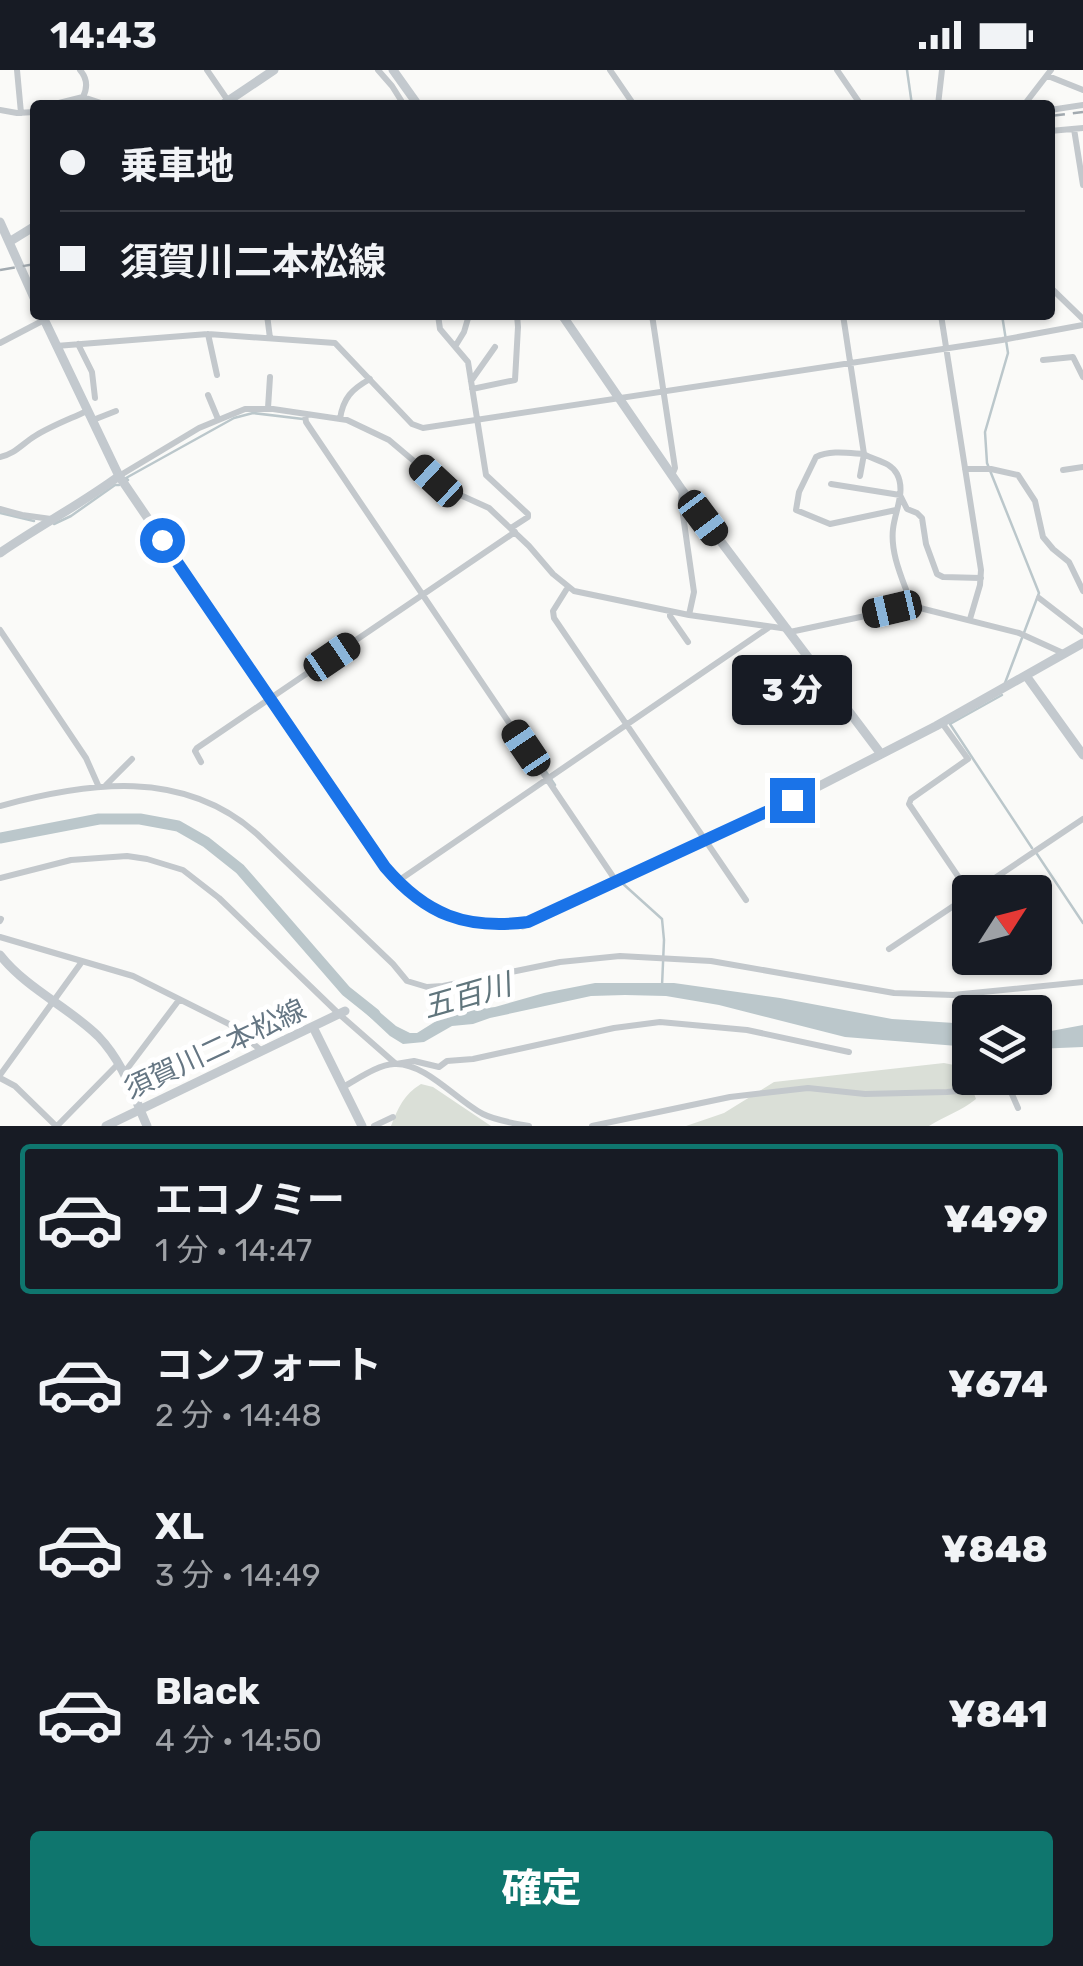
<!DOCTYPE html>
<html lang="ja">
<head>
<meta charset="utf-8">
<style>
	:root { --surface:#171b24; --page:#20242c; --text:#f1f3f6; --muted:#9ea1a6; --line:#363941; --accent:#0f766e }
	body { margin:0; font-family:Rubik,"Noto Sans JP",sans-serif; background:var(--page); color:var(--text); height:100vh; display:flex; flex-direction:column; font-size:38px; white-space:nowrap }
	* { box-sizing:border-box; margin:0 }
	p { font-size:32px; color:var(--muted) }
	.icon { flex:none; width:55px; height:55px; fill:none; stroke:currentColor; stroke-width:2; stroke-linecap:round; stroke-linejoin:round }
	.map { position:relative; height:1056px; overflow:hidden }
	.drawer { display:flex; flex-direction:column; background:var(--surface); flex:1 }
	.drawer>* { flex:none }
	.guide { position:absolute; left:30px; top:30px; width:1025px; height:220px; border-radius:10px; box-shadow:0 2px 8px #0004; display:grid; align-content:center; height:220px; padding:0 30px; background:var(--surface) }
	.needle { width:65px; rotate:54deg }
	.fabs { position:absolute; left:952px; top:805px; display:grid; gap:20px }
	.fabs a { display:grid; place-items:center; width:100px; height:100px; border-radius:10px; background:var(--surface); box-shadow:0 2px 8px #0004; font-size:50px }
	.end { position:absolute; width:45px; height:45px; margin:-22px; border:12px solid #1a73e8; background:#fff; box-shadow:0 0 0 5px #fff }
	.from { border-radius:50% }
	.bubble { position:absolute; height:70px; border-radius:10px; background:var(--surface); box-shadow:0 2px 8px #0004; font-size:32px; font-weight:800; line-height:70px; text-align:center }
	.car { position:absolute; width:30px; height:60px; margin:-30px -15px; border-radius:12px; box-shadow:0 0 8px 2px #0007; background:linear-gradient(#222 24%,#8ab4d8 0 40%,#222 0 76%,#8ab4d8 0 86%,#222 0) }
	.guide b { display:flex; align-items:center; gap:35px; height:95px; font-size:38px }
	.guide b+b { border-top:2px solid var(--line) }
	.guide i { width:25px; height:25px; background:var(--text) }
	ul { padding:18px 0 0; list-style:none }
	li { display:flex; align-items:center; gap:30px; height:150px; margin:0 20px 15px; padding:0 10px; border:5px solid transparent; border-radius:10px }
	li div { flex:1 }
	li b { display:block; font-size:38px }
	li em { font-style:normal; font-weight:800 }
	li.current { border-color:var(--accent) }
	li>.icon { width:90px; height:90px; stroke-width:1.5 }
	.primary-button { display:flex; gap:20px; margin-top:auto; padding:20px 30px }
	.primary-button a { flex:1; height:115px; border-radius:10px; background:var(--accent); color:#fff; font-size:40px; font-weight:800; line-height:115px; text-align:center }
	.status { display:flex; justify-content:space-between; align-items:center; height:70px; padding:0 50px; background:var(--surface); direction:ltr }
	.status svg { height:28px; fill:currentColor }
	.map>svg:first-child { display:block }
	.green { fill:#dadfd7 }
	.water { fill:#bbc7cb }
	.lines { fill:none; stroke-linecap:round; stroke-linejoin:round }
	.stream { stroke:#bbc7cb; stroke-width:2.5 }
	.river { stroke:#bbc7cb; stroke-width:11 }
	.street { stroke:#c3c8cc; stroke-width:6 }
	.secondary { stroke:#c3c9ce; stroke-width:9 }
	.rail { stroke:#a2aab0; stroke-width:2.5; stroke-dasharray:15 8; stroke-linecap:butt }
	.route { stroke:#1a73e8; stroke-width:12 }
	.labels { text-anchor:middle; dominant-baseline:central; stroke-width:10; stroke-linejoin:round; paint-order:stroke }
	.street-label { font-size:28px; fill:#657683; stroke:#fff }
	.water-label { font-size:30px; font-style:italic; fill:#60757c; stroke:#fff }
</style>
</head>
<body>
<div class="status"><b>14:43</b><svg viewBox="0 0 49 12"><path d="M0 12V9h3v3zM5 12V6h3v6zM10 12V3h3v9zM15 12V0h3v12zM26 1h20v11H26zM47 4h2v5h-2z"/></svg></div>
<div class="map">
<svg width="1083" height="1056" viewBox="0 0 1083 1056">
	<rect width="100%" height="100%" fill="#fafaf8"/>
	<path class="green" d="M944 993 964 997 976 1029C961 1041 945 1046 929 1056H686L724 1043 774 1012Z
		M421 1014 433 1017 491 1056H391C398 1038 404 1024 421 1014Z"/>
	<path class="water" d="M595 913H674L780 928 892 949 970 954V977L845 967 719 935 666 926 625 925 591 926 490 948 473 954 452 956 424 972 403 974 390 966 360 938 369 933 396 956 410 963H417L449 943 495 937 544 923Z
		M1083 955V977L1035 979V964Z"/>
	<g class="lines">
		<path class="stream" d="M907 0 912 35
			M1002 245 1008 283 985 362 987 393 1039 523 1005 613
			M128 410 126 408 234 348 253 343 303 349
			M0 443 34 451
			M54 454 71 446 115 415H119
			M1002 625 950 654 1032 778
			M526 672 555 715
			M1037 784 1083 853
			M621 812 662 849 664 870 662 916"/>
		<path class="river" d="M0 768 99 749H140L178 756 206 772 240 799 346 921 375 944"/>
		<path class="street" d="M17 0 21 43
			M207 0 231 35
			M378 0 392 16 404 35
			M610 0 634 35
			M837 0 861 35
			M1048 6 1083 20
			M83 27 107 35
			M51 35 83 27C88 17 87 8 80 0
			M938 35 942 0
			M1024 35 1051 0
			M0 40 17 43 35 42
			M1050 40 1083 35
			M1074 59 1083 115
			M1050 61 1083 58
			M1050 217 1083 249
			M267 245 270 268
			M438 245 440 259 468 292 486 405 528 444V447L511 458
			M652 245 675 398 672 405
			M843 245 864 384C875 391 890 391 897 404 906 421 895 441 893 459 890 485 904 512 912 536
			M941 245 981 500 980 515 970 549
			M208 264 217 305
			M0 273 44 250
			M78 274 92 302 95 328
			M456 275 464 262 469 245
			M56 276 208 264 335 273 412 354 423 358 1002 270 1083 255
			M1043 290 1073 287 1083 307
			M471 311 495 277
			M472 319 515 310 518 257 517 245
			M208 325 218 349
			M268 338 270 307
			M305 344 306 352 312 361 616 811
			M340 349C343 328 352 319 370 309
			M93 350 116 341
			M0 387C15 384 22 374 35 366 51 356 70 349 87 341
			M965 399H991L1018 405 1035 431 1043 467 1053 479 1069 492 1083 521
			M1063 400 1083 397
			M119 406 199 358 245 339H273L347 350 389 370 447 419 489 438 529 476 553 504 574 521 689 545 788 559
			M860 406 864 384C848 383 830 380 816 387L799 422 796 440 830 454 896 440
			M831 414 900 425 907 439 917 443 922 448 926 474 937 504 943 507 981 508
			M682 421 681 431 694 522 689 545
			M0 439 22 445 51 449
			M568 517 553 541 554 548 746 830
			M1039 528 1083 562
			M670 541V546L688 572
			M0 560 86 688 98 715
			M790 562 912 536 1019 563 1063 583
			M942 653 968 689 911 729 909 734 970 824
			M201 692 195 681 197 678 515 462
			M106 715 132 689
			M0 736C88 712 183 698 257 764L393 894 407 911 427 917 443 916 560 892 620 886 711 891 894 923 953 925 1083 912
			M0 808 71 790 127 786 147 789 183 800 219 828 339 944 396 994 414 991 439 997 447 991 473 989 614 958 660 952 747 960 849 982
			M398 811 768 558
			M974 822 1083 749
			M0 851 1 849
			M0 867 133 906 229 954 262 981
			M889 879 970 825
			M124 1003 179 930
			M0 1005 81 893
			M0 1008 15 1016 56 1056
			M343 1017C358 1009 377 995 394 994 425 992 457 1031 483 1044 497 1051 513 1053 529 1056
			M57 1056 119 993
			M374 1056 393 1047
			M592 1056 730 1027 808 1018 865 1024 947 1022 1002 1017 1011 1022 1018 1038"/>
		<path class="secondary" d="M393 0 418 35
			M222 35 274 0
			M0 152 35 230
			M9 172 35 156
			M42 245 119 406 385 797C426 845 466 860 528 852
			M562 245 682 420 881 684
			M0 483C39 456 81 434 119 406
			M1027 607 1083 685
			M523 855 792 730 936 656 1083 573
			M0 885C27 919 67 936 98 966 123 992 133 1024 147 1056
			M313 957 362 1056
			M106 1056 345 941"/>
		<path class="rail" d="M1050 46 1083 42
			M0 200 35 194"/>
	</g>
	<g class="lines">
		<path class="route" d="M162 470 385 797C426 845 466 860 528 852L792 730"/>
	</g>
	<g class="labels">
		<g class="street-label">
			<text transform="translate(215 979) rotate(-25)">須賀川二本松線</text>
		</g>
		<g class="water-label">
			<text transform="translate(467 926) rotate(-16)">五百川</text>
		</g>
	</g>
</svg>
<div class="fabs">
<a><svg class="needle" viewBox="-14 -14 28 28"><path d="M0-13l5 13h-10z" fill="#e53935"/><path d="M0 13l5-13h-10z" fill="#9ea1a6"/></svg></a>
<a><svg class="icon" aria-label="layers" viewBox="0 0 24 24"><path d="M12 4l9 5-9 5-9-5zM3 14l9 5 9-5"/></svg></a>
</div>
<i class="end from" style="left:162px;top:470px"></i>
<i class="end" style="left:792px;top:730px"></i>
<div class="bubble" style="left:732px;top:585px;width:120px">3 分</div>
<i class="car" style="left:436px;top:411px;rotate:313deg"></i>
<i class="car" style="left:703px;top:448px;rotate:143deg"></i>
<i class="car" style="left:892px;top:539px;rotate:257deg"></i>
<i class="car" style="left:332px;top:587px;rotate:56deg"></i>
<i class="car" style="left:526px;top:678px;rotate:326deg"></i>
<div class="guide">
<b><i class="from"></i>乗車地</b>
<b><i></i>須賀川二本松線</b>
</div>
</div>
<section class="drawer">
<ul>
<li class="current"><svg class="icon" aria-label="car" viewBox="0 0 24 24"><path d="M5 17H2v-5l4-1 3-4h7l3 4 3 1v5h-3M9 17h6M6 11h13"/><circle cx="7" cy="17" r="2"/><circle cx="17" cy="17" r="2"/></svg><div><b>エコノミー</b><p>1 分 · 14:47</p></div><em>¥499</em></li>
<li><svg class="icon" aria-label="car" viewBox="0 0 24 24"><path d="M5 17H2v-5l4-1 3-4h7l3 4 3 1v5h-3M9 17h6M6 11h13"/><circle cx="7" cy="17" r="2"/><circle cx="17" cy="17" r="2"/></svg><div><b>コンフォート</b><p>2 分 · 14:48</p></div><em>¥674</em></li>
<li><svg class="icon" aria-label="car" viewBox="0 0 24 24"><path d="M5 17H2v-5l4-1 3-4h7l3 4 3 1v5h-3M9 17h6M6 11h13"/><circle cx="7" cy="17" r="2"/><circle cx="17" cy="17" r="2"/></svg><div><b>XL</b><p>3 分 · 14:49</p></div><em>¥848</em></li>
<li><svg class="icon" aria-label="car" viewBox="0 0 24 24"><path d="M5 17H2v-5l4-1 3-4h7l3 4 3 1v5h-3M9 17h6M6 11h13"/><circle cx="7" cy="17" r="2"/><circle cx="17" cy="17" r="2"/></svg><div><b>Black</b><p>4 分 · 14:50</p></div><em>¥841</em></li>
</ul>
<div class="primary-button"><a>確定</a></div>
</section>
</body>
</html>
